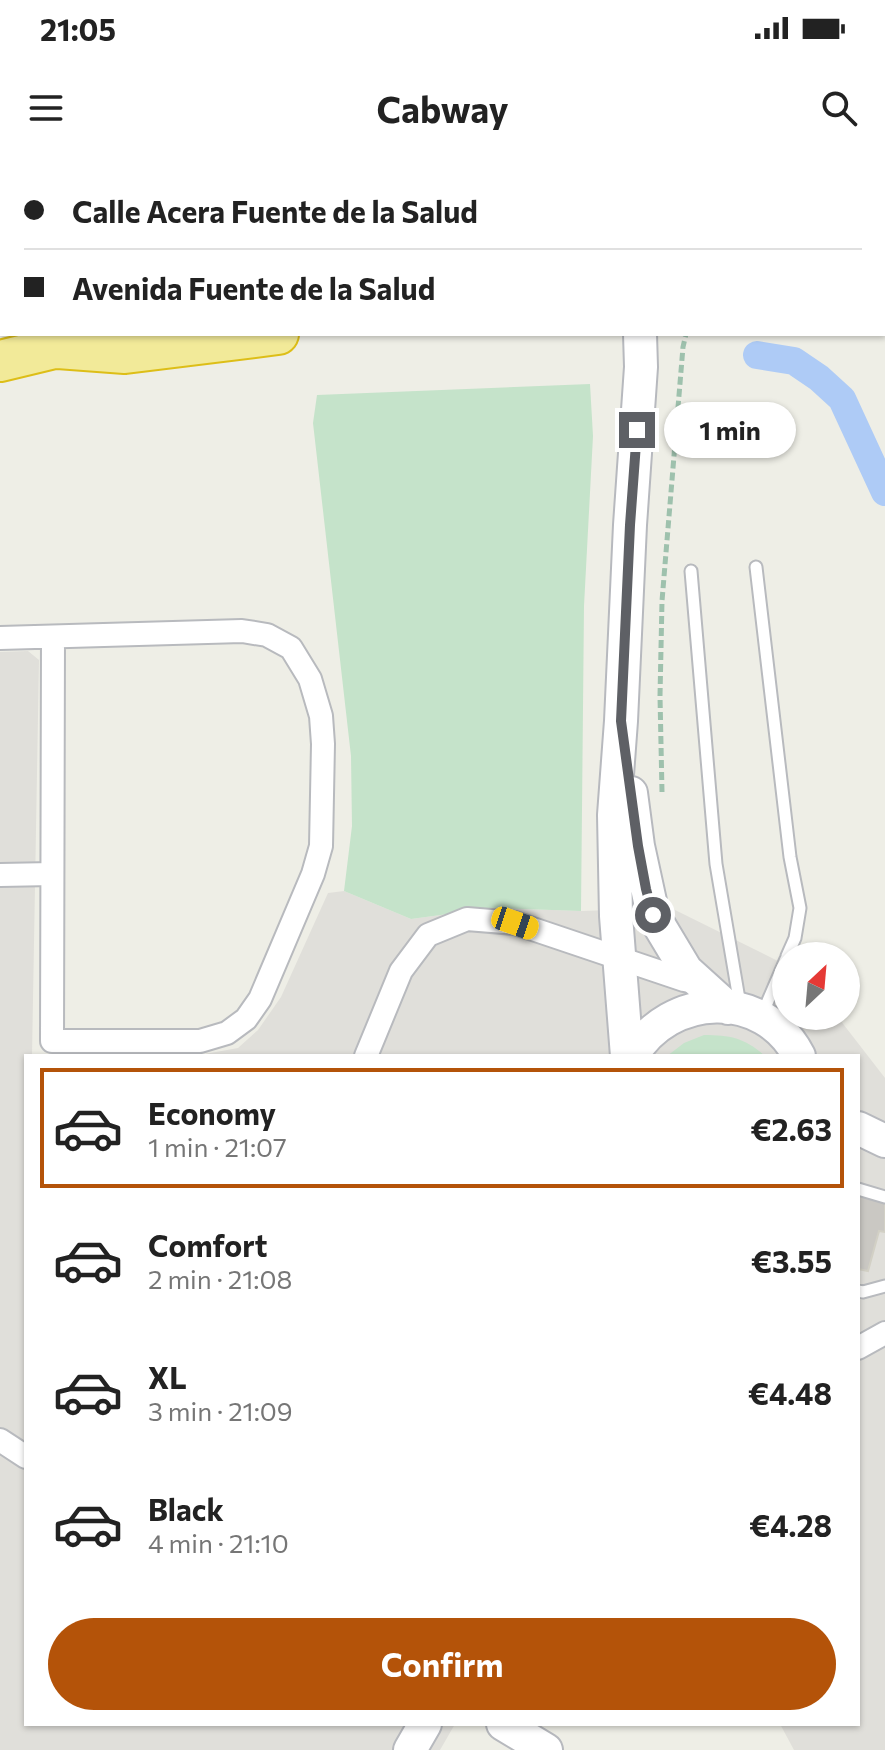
<!DOCTYPE html>
<html lang="en">
<head>
<meta charset="utf-8">
<style>
	:root { --surface:#fff; --page:#f6f6f6; --text:#222; --muted:#767676; --line:#e0e0e0; --accent:#b45309 }
	body { margin:0; font-family:Commissioner,sans-serif; background:var(--page); color:var(--text); height:100vh; display:flex; flex-direction:column; font-size:30px; white-space:nowrap }
	* { box-sizing:border-box; margin:0 }
	p { font-size:26px; color:var(--muted) }
	.icon { flex:none; width:44px; height:44px; fill:none; stroke:currentColor; stroke-width:2; stroke-linecap:round; stroke-linejoin:round }
	.map { position:relative; flex:1; overflow:hidden }
	.side { position:absolute; left:24px; top:894px; width:836px; height:672px; display:flex; flex-direction:column; background:var(--surface); border-radius:0px; box-shadow:0 2px 6px #0004 }
	.side>* { flex:none }
	.hud { position:absolute; left:0px; top:0px; width:886px; height:176px; box-shadow:0 2px 6px #0004; display:grid; align-content:center; height:176px; padding:0 24px; background:var(--surface) }
	.needle { width:52px; rotate:26deg }
	.fabs { position:absolute; left:772px; top:782px; display:grid; gap:16px }
	.fabs a { display:grid; place-items:center; width:88px; height:88px; border-radius:50%; background:var(--surface); box-shadow:0 2px 6px #0004; font-size:40px }
	.end { position:absolute; width:36px; height:36px; margin:-18px; border:10px solid #5e6065; background:#fff; box-shadow:0 0 0 4px #fff }
	.from { border-radius:50% }
	.bubble { position:absolute; height:56px; border-radius:28px; background:var(--surface); box-shadow:0 2px 6px #0004; font-size:26px; font-weight:700; line-height:56px; text-align:center }
	.car { position:absolute; width:24px; height:48px; margin:-24px -12px; border-radius:10px; box-shadow:0 0 6px 2px #0007; background:linear-gradient(#f5c518 24%,#345 0 40%,#f5c518 0 76%,#345 0 86%,#f5c518 0) }
	.hud b { display:flex; align-items:center; gap:28px; height:76px; font-size:30px }
	.hud b+b { border-top:2px solid var(--line) }
	.hud i { width:20px; height:20px; background:var(--text) }
	ul { padding:14px 0 0; list-style:none }
	li { display:flex; align-items:center; gap:24px; height:120px; margin:0 16px 12px; padding:0 8px; border:4px solid transparent; border-radius:0px }
	li div { flex:1 }
	li b { display:block; font-size:30px }
	li em { font-style:normal; font-weight:700 }
	li.current { border-color:var(--accent) }
	li>.icon { width:72px; height:72px; stroke-width:1.5 }
	.primary-button { display:flex; gap:16px; margin-top:auto; padding:16px 24px }
	.primary-button a { flex:1; height:92px; border-radius:48px; background:var(--accent); color:#fff; font-size:32px; font-weight:700; line-height:92px; text-align:center }
	.status { display:flex; justify-content:space-between; align-items:center; height:56px; padding:0 40px; background:var(--surface); direction:ltr }
	.status svg { height:22px; fill:currentColor }
	header { display:flex; justify-content:space-between; align-items:center; height:104px; padding:0 24px; background:var(--surface); font-size:36px; font-weight:700 }
	.map>svg:first-child { display:block }
	.industrial { fill:#e0dfda }
	.green { fill:#c5e3ca }
	.lines { fill:none; stroke-linecap:round; stroke-linejoin:round }
	.canal { stroke:#aecbf6; stroke-width:28 }
	.building { fill:#cac8c3; stroke:#d2d0c5; stroke-width:2 }
	.lane-casing { stroke:#b8babe; stroke-width:15 }
	.street-casing { stroke:#b8babe; stroke-width:26 }
	.secondary-casing { stroke:#b7b9be; stroke-width:36 }
	.highway-casing { stroke:#ddbe17; stroke-width:44 }
	.path { stroke:#9ec1ad; stroke-width:5; stroke-dasharray:8 4; stroke-linecap:butt }
	.lane { stroke:#fff; stroke-width:11 }
	.street { stroke:#fff; stroke-width:22 }
	.secondary { stroke:#fff; stroke-width:32 }
	.highway { stroke:#f2ea99; stroke-width:40 }
	.route { stroke:#5e6065; stroke-width:10 }
</style>
</head>
<body>
<div class="status"><b>21:05</b><svg viewBox="0 0 49 12"><path d="M0 12V9h3v3zM5 12V6h3v6zM10 12V3h3v9zM15 12V0h3v12zM26 1h20v11H26zM47 4h2v5h-2z"/></svg></div>
<header><svg class="icon" aria-label="menu" viewBox="0 0 24 24"><path d="M4 6h16M4 12h16M4 18h16"/></svg>Cabway<svg class="icon" aria-label="search" viewBox="0 0 24 24"><circle cx="10" cy="10" r="6"/><path d="M15 15l6 6"/></svg></header>
<div class="map">
<svg width="885" height="1590" viewBox="0 0 885 1590">
	<rect width="100%" height="100%" fill="#eeeee6"/>
	<path class="industrial" d="M28 491 39 500 32 896H26V1564H455L440 1590H0V492Z
		M344 731 411 759 493 748 581 751 671 748 786 805V856H837L885 918V1590H794L780 1564H858V896H114L205 894 238 888 258 870 281 837 328 733Z"/>
	<path class="green" d="M0 0H237L230 2H2V57L0 58Z
		M590 224 593 276 584 446 581 751 493 748 411 759 344 731 352 666 351 596 313 263 317 235Z
		M704 875C730 875 745 878 765 896H667L684 883Z"/>
	<g class="lines">
		<path class="canal" d="M757 195 794 201 819 218 842 239 885 332"/>
	</g>
	<path class="building" d="M860 1035 885 1042V1072L879 1071 868 1111 858 1109V1042Z"/>
	<g class="lines">
		<g class="lane-casing">
			<path id="lane" d="M756 407 790 697 800 748 795 778 787 796
				M691 411 716 704 740 845
				M761 857 786 799
				M858 1029 885 1037
				M858 1131 863 1132 885 1126"/>
		</g>
		<g class="street-casing">
			<path id="street" d="M0 478 242 471 267 475 291 488 310 519 321 556 323 584 321 686 313 714 260 839 246 859 227 873 200 881H52L53 478
				M0 715 52 714
				M366 896 401 811 428 775 467 759 515 763 684 820 700 823
				M858 1188 885 1173
				M0 1280 26 1297"/>
		</g>
		<g class="secondary-casing">
			<path id="secondary" d="M550 0 551 2
				M775 2V0
				M631 633 638 686 653 755 686 810 728 848
				M627 896 616 756 614 655 621 561 630 365 641 207 640 174
				M632 896C669 832 764 828 799 896
				M858 968 885 981
				M503 1564 546 1590
				M410 1590 425 1564"/>
		</g>
		<g class="highway-casing">
			<path id="highway" d="M694 2 701 0
				M854 2 862 0
				M58 188 125 193 278 174
				M0 201 83 181"/>
		</g>
		<path class="path" d="M814 0 815 2
			M662 632 660 536 662 441 683 187 686 174"/>
		<use href="#lane" class="lane"/>
		<use href="#street" class="street"/>
		<use href="#secondary" class="secondary"/>
		<use href="#highway" class="highway"/>
	</g>
	<g class="lines">
		<path class="route" d="M637 270 630 365 621 561 638 686 646 729 653 755"/>
	</g>
</svg>
<div class="fabs">
<a><svg class="needle" viewBox="-14 -14 28 28"><path d="M0-13l5 13h-10z" fill="#e53935"/><path d="M0 13l5-13h-10z" fill="#767676"/></svg></a>
</div>
<i class="end from" style="left:653px;top:755px"></i>
<i class="end" style="left:637px;top:270px"></i>
<div class="bubble" style="left:664px;top:242px;width:132px">1 min</div>
<i class="car" style="left:515px;top:763px;rotate:109deg"></i>
<div class="hud">
<b><i class="from"></i>Calle Acera Fuente de la Salud</b>
<b><i></i>Avenida Fuente de la Salud</b>
</div>
<section class="side">
<ul>
<li class="current"><svg class="icon" aria-label="car" viewBox="0 0 24 24"><path d="M5 17H2v-5l4-1 3-4h7l3 4 3 1v5h-3M9 17h6M6 11h13"/><circle cx="7" cy="17" r="2"/><circle cx="17" cy="17" r="2"/></svg><div><b>Economy</b><p>1 min · 21:07</p></div><em>€2.63</em></li>
<li><svg class="icon" aria-label="car" viewBox="0 0 24 24"><path d="M5 17H2v-5l4-1 3-4h7l3 4 3 1v5h-3M9 17h6M6 11h13"/><circle cx="7" cy="17" r="2"/><circle cx="17" cy="17" r="2"/></svg><div><b>Comfort</b><p>2 min · 21:08</p></div><em>€3.55</em></li>
<li><svg class="icon" aria-label="car" viewBox="0 0 24 24"><path d="M5 17H2v-5l4-1 3-4h7l3 4 3 1v5h-3M9 17h6M6 11h13"/><circle cx="7" cy="17" r="2"/><circle cx="17" cy="17" r="2"/></svg><div><b>XL</b><p>3 min · 21:09</p></div><em>€4.48</em></li>
<li><svg class="icon" aria-label="car" viewBox="0 0 24 24"><path d="M5 17H2v-5l4-1 3-4h7l3 4 3 1v5h-3M9 17h6M6 11h13"/><circle cx="7" cy="17" r="2"/><circle cx="17" cy="17" r="2"/></svg><div><b>Black</b><p>4 min · 21:10</p></div><em>€4.28</em></li>
</ul>
<div class="primary-button"><a>Confirm</a></div>
</section>
</div>
</body>
</html>
